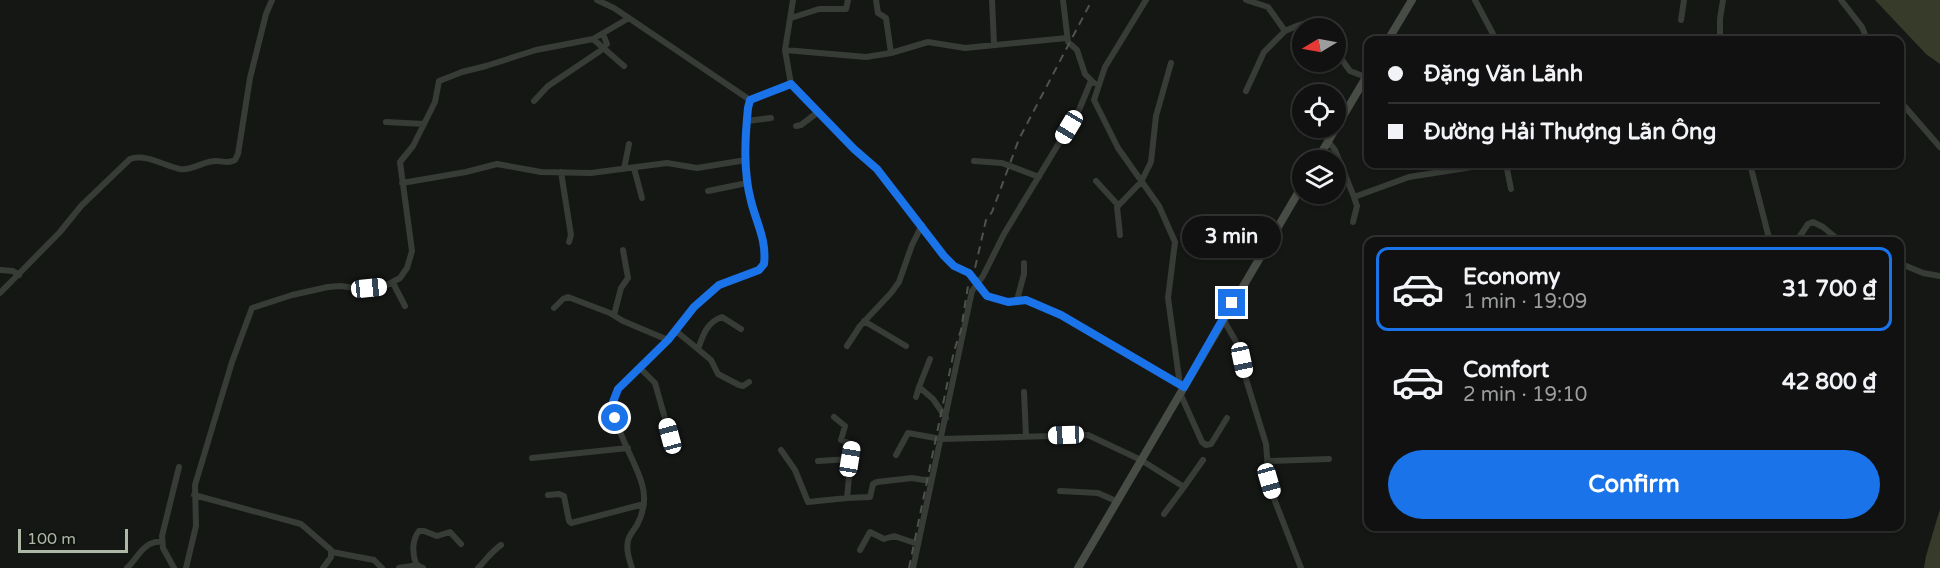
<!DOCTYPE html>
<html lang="en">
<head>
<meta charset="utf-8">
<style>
	:root { --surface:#101110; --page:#1e1f1e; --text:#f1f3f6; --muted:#9c9d9f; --line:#303130; --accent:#1a73e8 }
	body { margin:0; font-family:"Varela Round",sans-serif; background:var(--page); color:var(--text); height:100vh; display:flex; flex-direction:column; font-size:22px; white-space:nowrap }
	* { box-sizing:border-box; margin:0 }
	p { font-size:20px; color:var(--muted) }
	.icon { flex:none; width:33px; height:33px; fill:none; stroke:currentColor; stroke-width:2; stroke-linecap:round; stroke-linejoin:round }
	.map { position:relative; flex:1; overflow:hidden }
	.drawer { position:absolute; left:1364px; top:237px; width:540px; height:294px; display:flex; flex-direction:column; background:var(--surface); border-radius:12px; box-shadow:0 2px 4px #0004,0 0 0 2px var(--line) }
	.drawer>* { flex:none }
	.top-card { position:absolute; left:1364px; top:36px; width:540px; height:132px; border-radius:12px; box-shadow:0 2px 4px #0004,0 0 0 2px var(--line); display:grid; align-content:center; height:132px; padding:0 24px; background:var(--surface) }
	.needle { width:39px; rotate:260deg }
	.buttons { position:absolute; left:1292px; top:18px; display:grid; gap:12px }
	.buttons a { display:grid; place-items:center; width:54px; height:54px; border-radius:50%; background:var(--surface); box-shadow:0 2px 4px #0004,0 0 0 2px var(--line); font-size:30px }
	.scale { position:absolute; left:18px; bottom:15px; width:110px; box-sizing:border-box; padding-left:6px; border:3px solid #adb8a6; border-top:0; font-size:16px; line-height:21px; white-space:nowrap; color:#adb8a6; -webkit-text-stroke:4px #101210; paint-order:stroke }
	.end { position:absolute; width:27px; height:27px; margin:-14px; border:8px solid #1a73e8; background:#fff; box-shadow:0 0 0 3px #fff }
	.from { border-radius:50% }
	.bubble { position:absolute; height:42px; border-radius:21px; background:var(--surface); box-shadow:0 2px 4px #0004,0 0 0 2px var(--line); font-size:20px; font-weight:800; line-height:42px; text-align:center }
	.car { position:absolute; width:18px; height:36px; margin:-18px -9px; border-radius:8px; box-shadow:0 0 4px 2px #0007; background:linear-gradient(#fff 24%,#345 0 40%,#fff 0 76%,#345 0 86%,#fff 0) }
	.top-card b { display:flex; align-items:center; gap:21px; height:57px; font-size:22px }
	.top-card b+b { border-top:2px solid var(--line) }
	.top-card i { width:15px; height:15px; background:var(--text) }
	ul { padding:10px 0 0; list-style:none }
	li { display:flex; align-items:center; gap:18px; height:84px; margin:0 12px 9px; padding:0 12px; border:3px solid transparent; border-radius:12px }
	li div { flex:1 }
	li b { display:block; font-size:22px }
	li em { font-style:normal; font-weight:800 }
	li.on { border-color:var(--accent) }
	li>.icon { width:54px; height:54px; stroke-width:1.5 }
	.action { display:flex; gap:12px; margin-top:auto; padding:12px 24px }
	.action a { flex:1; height:69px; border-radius:36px; background:var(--accent); color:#fff; font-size:24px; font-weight:800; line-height:69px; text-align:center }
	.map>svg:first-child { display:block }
	.water { fill:#363b2a }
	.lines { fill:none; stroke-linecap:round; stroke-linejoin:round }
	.street { stroke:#373c36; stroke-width:6 }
	.secondary { stroke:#474c44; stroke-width:8 }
	.rail { stroke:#4e534b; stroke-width:2; stroke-dasharray:8 6; stroke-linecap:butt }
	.route { stroke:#1a73e8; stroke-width:8 }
</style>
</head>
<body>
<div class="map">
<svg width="1940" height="568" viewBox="0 0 1940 568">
	<rect width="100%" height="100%" fill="#151715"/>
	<path class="water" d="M1875 0H1940V64L1926 54Z
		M1940 509V568H1924L1926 556Z"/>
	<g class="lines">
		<path class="street" d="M597 0 614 8 750 100
			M876 0 878 13 886 18 891 53
			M992 0 994 44
			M1063 0 1068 42 1077 50 1085 74 1094 83
			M1146 0 1105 67 1094 100 1118 148 1159 206 1175 242 1168 298 1180 385
			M1246 0 1268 7 1285 31 1264 52 1246 91
			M1475 0 1493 34
			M1841 0 1862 27 1867 40
			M791 18 819 9H846L848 0
			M1681 20 1684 0
			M1285 31C1297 26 1308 18 1319 28
			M593 39 624 66
			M1720 40V19L1723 0
			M785 50 866 57 891 53 928 42 965 48 1067 38
			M1335 50 1350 71 1366 77
			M791 84 854 149 877 169 944 256 954 266 969 273 977 285 987 296 1008 302 1026 300 1061 315 1184 387
			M1899 100 1940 147
			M534 101 548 86 600 51 607 44 603 34
			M747 121 771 118
			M386 122 424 124
			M796 126 801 125 818 112
			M1328 141 1335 150 1354 197 1409 177 1491 164
			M974 161 1002 163 1039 177
			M1506 164 1511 189
			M1750 164 1770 242
			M634 168 642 198
			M624 169 629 144
			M561 172 571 235 569 242
			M1096 181 1118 205
			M402 183 466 172 497 164 541 172 591 173 667 163 697 168 746 160
			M708 191 747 183
			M1353 222 1357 206 1354 197
			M1120 235 1117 207 1141 182 1151 162 1156 116 1171 63
			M1796 242 1808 224 1813 222 1823 227 1841 242
			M1899 263 1923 273 1940 276
			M0 270 13 271 19 275
			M393 283 405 306
			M0 293 60 232 81 206 130 159C145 153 165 166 180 169 193 171 204 160 217 161 224 161 227 164 235 160L238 154 250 78 266 14 272 0
			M1017 300 1024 274V263
			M554 308 563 299 568 297 610 313 623 321 668 340
			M614 315 621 288 628 278 623 250
			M1223 319 1238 345 1245 376 1266 444 1269 481 1273 496 1301 568
			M864 321 906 346
			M676 331 711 360 718 374 739 385 743 386 749 382
			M847 346 860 326 891 293 899 282 912 245 922 225
			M698 349C703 335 707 322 722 317L741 329
			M640 368 655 383 670 436
			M919 387 930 359
			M1024 392 1026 436
			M1180 393 1202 442 1206 445 1211 444 1227 418
			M916 397 919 387 933 399 946 418
			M834 417 845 426 841 440 852 444 847 498 870 497 873 484 877 482 912 478 924 480 932 479
			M781 450 795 470 808 502 847 498
			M896 455 908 433 941 439 1088 435 1141 460 1184 487 1164 514
			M532 458 628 448
			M818 461 850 459
			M1267 461 1329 459
			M1184 487 1203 460
			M1060 491 1098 493 1116 501
			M194 495 301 524 331 550V557L323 568
			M548 495 559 494 564 496 569 521 571 523 644 504
			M860 550 870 532 884 539 894 536 918 544
			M332 552 374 560 382 568
			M127 568C138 558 144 540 162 542
			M174 568 163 548 162 536 179 467
			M186 568 196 526 195 485 232 362 252 308 292 295 328 287 340 286 356 288 385 286 400 278 407 268 412 251 400 162 413 146 435 102 439 81 462 72 486 66 536 50 593 39 629 18
			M399 568 418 565
			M423 568 416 564C412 553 412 540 419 531H424L437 536 450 532 461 544
			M478 568C487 559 490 553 501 545
			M632 568C629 559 626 550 628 541 629 535 634 530 637 525 644 512 646 498 642 484 635 457 603 415 618 389 635 373 653 357 668 340 683 324 694 305 711 291 727 278 751 279 764 264 767 241 756 223 751 201 743 174 744 128 750 100L791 84 785 50 793 0
			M913 568 972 291 983 276 1004 234 1079 110 1091 81"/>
		<path class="secondary" d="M1388 40 1412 0
			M1317 160 1368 74
			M1078 568 1302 186"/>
		<path class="rail" d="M909 568 954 351 961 330 968 286 973 277 986 220 992 212 1019 139 1092 0"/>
	</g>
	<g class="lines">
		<path class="route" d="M615 418 613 402 618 389 668 340 694 307 719 285 759 270 764 264C767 240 756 222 751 201 743 171 745 138 748 108L750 100 791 84 854 149 877 169 944 256 954 266 969 273 987 296 1008 302 1026 300 1061 315 1184 387 1232 303"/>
	</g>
</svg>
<div class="buttons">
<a><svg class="needle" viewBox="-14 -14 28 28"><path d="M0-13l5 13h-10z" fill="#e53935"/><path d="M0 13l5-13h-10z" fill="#9c9d9f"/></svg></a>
<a><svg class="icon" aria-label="locate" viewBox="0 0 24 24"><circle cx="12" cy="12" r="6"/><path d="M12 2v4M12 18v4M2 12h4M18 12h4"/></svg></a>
<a><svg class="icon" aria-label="layers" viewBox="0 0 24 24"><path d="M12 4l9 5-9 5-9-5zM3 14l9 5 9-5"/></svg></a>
</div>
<div class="scale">100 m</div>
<i class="end from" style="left:615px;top:418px"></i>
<i class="end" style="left:1232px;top:303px"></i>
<div class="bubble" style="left:1182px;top:216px;width:99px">3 min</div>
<i class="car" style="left:1069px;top:127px;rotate:211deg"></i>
<i class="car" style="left:369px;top:288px;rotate:84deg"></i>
<i class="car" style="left:1242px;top:360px;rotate:168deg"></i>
<i class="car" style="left:1066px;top:435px;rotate:268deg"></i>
<i class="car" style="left:670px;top:436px;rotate:345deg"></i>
<i class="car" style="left:850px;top:459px;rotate:9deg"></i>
<i class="car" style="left:1269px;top:481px;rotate:164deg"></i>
<div class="top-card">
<b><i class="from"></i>Đặng Văn Lãnh</b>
<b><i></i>Đường Hải Thượng Lãn Ông</b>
</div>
<section class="drawer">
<ul>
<li class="on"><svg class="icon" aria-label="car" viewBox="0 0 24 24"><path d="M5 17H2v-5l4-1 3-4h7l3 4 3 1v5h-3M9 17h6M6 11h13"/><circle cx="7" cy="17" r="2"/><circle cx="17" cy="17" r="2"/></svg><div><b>Economy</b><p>1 min · 19:09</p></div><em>31 700 ₫</em></li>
<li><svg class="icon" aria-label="car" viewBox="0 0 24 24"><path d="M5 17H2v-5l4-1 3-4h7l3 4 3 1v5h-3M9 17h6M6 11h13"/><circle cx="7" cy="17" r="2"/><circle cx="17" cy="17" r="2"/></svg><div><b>Comfort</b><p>2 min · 19:10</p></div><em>42 800 ₫</em></li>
</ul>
<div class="action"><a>Confirm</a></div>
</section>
</div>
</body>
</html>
